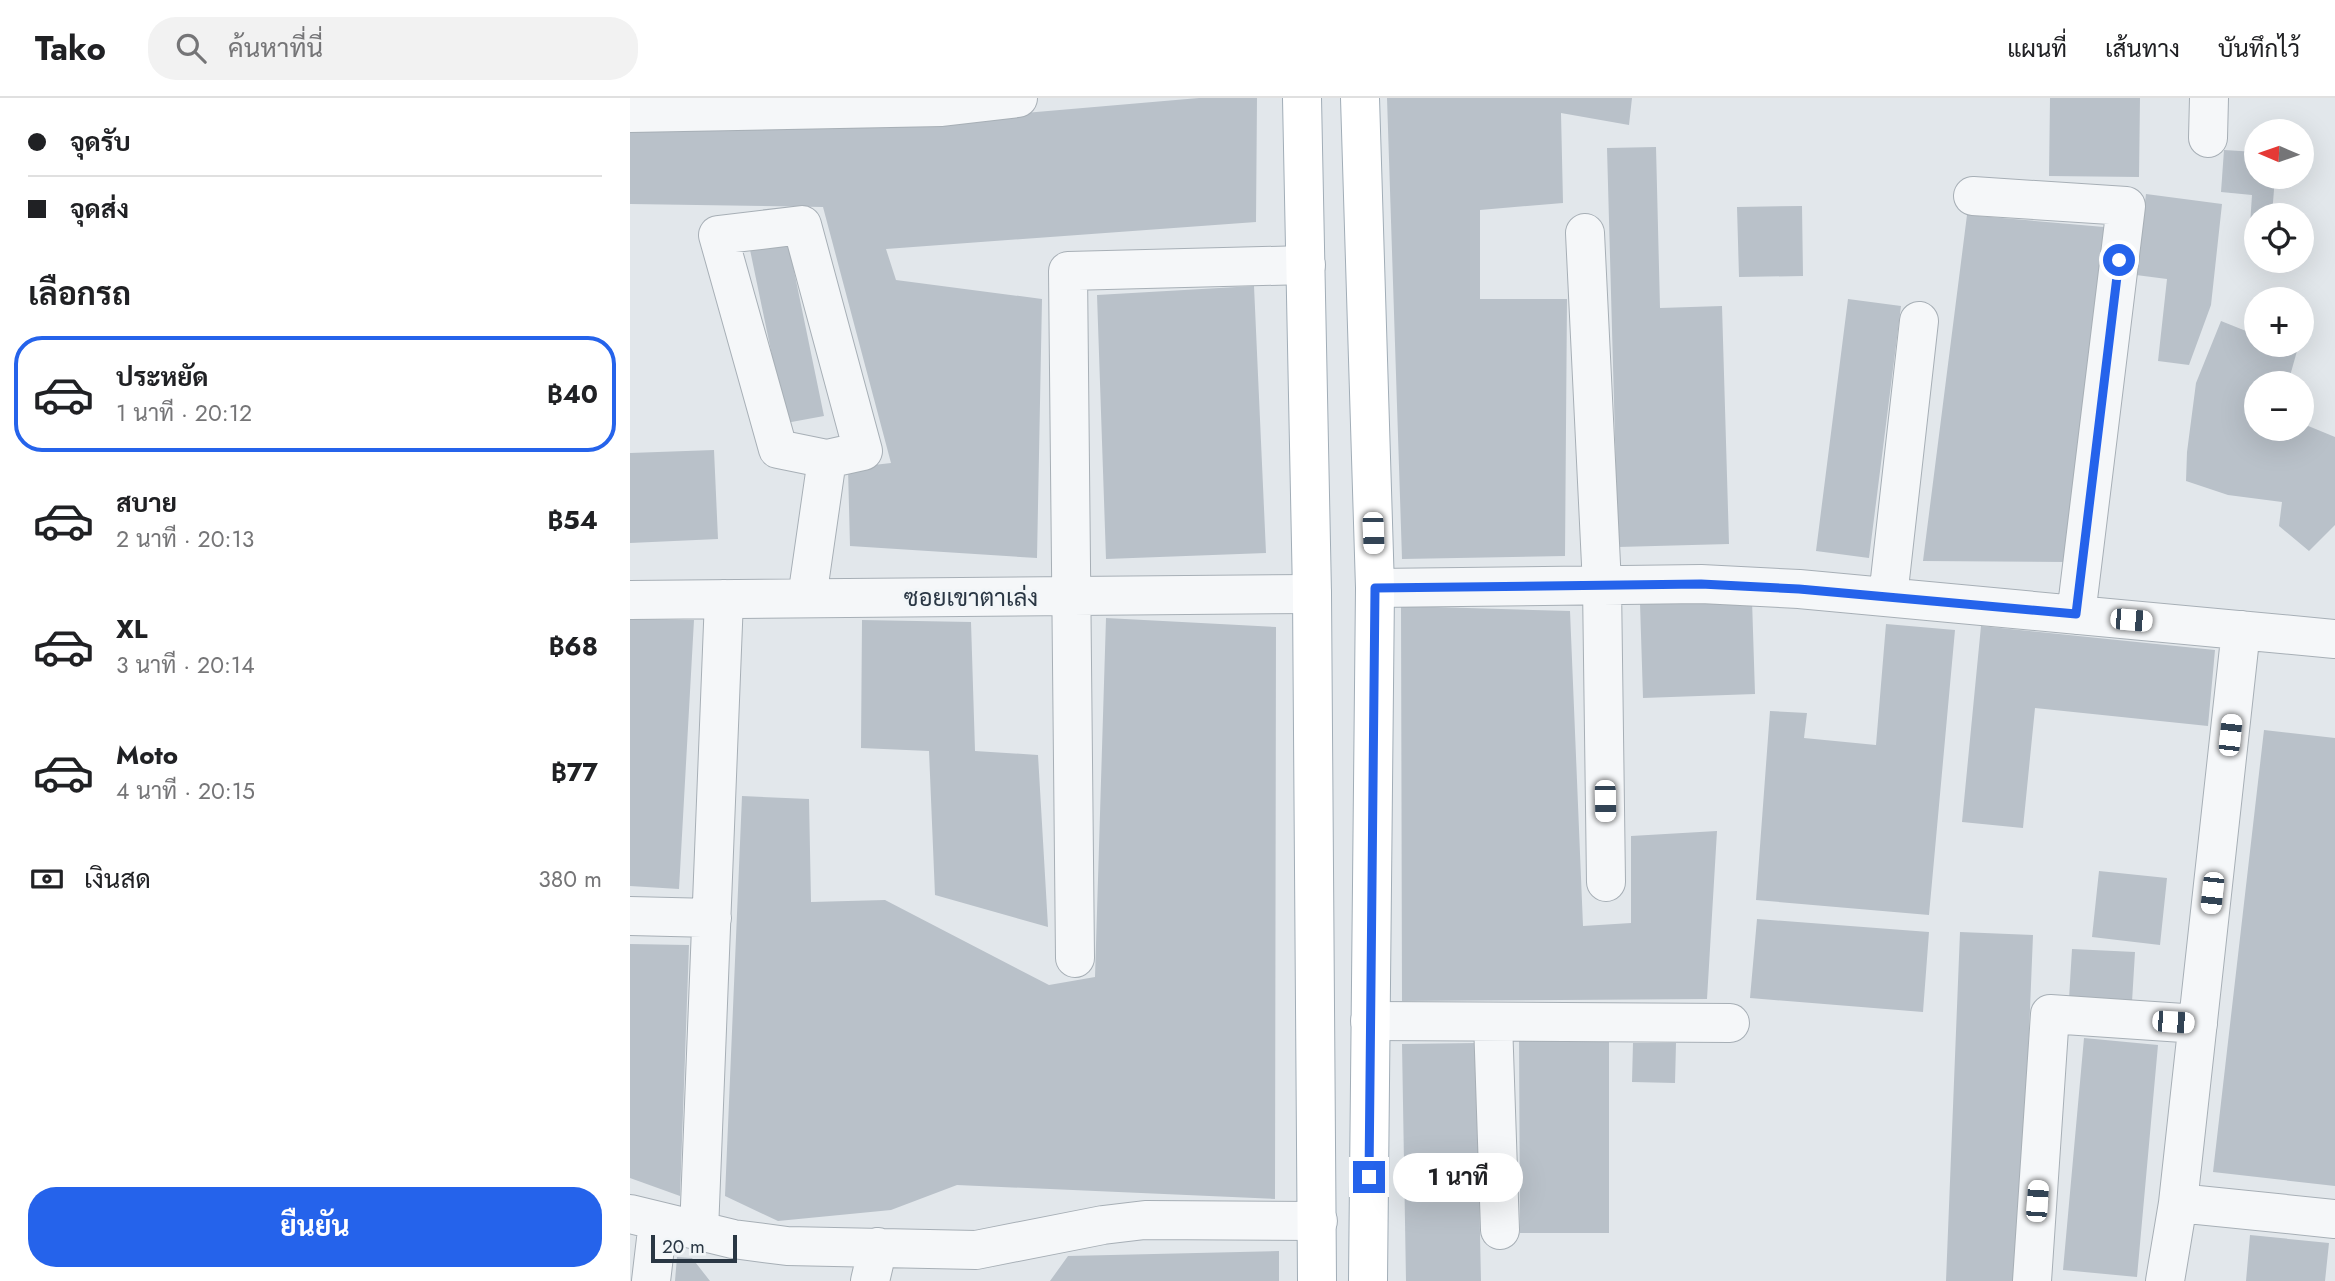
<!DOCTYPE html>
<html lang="th">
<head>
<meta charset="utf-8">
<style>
	:root { --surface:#fff; --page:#f2f2f2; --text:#202124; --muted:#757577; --line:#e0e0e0; --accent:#2563eb }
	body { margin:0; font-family:Jost,Sarabun,sans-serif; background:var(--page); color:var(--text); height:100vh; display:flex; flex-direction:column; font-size:26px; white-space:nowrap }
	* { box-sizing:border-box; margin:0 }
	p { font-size:23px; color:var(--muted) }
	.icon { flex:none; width:38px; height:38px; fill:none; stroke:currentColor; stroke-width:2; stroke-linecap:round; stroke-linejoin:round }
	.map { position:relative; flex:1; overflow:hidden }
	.sheet { display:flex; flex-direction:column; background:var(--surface); width:630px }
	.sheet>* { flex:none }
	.top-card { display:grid; align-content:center; height:154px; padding:0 28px; background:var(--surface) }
	.needle { width:46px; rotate:272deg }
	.fabs { position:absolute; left:1614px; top:21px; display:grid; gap:14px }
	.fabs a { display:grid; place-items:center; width:70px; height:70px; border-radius:50%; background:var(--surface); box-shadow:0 7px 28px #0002; font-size:35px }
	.scale { position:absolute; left:21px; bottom:18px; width:86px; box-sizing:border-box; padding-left:7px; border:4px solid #2a3744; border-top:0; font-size:19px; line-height:24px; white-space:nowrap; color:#2a3744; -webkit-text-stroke:5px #f2f6f8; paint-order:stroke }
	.end { position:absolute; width:32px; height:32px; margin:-16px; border:9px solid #2563eb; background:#fff; box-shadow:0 0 0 4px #fff }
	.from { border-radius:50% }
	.bubble { position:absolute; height:49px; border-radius:24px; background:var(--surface); box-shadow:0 7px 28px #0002; font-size:23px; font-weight:700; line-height:49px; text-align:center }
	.car { position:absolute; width:21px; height:42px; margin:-21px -10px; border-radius:9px; box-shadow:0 0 5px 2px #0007; background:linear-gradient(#fff 24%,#345 0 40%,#fff 0 76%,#345 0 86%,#fff 0) }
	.top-card b { display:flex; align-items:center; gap:24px; height:66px; font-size:26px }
	.top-card b+b { border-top:2px solid var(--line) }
	.top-card i { width:18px; height:18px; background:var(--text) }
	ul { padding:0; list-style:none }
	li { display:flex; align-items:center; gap:21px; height:116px; margin:0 14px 10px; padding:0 14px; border:4px solid transparent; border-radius:28px }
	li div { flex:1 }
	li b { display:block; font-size:26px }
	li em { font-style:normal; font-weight:700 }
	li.on { border-color:var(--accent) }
	li>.icon { width:63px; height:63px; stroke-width:1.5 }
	h2 { padding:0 28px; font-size:32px; line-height:84px }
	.pay { display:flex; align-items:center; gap:18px; height:77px; padding:0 28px; font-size:26px }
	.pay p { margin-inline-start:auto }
	.cta { display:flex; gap:14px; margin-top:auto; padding:14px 28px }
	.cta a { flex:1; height:80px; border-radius:28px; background:var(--accent); color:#fff; font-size:28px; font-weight:700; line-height:80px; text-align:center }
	header { display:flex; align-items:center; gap:42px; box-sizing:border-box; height:98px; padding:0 35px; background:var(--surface); border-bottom:2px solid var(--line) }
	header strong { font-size:33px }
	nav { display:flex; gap:38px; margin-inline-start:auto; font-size:24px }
	.search { width:490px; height:63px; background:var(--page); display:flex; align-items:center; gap:18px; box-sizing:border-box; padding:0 24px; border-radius:28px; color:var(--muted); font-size:26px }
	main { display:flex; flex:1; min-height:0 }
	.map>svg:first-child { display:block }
	.building { fill:#b9c1c9 }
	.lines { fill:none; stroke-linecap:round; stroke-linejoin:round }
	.minor-casing { stroke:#a7afb6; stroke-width:40 }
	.major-casing { stroke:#a1adb7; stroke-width:40 }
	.minor { stroke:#f5f7f9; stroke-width:38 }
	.major { stroke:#fff; stroke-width:38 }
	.route { stroke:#2563eb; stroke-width:9 }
	.labels { text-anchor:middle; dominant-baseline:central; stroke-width:6; stroke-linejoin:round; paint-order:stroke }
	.street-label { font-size:24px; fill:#2a3744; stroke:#f2f6f8 }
</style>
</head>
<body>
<header>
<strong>Tako</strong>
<div class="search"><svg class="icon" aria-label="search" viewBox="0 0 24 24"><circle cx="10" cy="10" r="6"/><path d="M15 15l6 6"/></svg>ค้นหาที่นี่</div>
<nav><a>แผนที่</a><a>เส้นทาง</a><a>บันทึกไว้</a></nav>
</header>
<main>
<section class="sheet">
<div class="top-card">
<b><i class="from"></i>จุดรับ</b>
<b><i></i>จุดส่ง</b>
</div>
<h2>เลือกรถ</h2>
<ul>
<li class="on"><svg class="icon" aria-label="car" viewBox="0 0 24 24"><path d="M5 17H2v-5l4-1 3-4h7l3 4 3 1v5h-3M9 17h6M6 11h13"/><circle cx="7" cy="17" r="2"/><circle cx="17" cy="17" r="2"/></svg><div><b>ประหยัด</b><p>1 นาที · 20:12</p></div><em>฿40</em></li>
<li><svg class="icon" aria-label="car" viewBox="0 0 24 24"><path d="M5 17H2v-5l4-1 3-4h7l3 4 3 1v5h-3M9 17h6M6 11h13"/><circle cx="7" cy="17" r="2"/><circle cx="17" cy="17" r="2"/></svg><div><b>สบาย</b><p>2 นาที · 20:13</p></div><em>฿54</em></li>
<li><svg class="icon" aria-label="car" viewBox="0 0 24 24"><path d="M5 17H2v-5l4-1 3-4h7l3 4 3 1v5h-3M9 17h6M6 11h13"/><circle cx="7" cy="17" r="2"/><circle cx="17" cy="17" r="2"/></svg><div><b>XL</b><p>3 นาที · 20:14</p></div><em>฿68</em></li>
<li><svg class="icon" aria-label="car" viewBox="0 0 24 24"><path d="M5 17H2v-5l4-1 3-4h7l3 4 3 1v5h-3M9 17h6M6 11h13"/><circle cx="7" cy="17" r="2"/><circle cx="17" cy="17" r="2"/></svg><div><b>Moto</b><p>4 นาที · 20:15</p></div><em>฿77</em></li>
</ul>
<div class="pay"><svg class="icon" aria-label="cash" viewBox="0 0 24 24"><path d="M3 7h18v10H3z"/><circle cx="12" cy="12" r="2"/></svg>เงินสด<p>380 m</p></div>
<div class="cta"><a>ยืนยัน</a></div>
</section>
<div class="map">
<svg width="1705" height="1183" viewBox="0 0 1705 1183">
	<rect width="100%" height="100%" fill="#e2e7eb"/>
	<path class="building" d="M569 0H627L626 124 256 151 266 182 412 201 407 460 220 448 218 370 261 365 193 109 0 106V29L347 19Z
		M757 0H1002L999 27 931 15 933 105 850 112V201H937L935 458 772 461Z
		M1420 0H1510L1509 79 1419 78Z
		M1026 49 1030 210 1092 208 1099 446 988 449 977 50Z
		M1594 52 1626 54V79H1645L1642 117H1626V127H1620L1622 97 1591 94Z
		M1516 96 1592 106 1581 207 1559 267 1528 263 1537 181 1506 177Z
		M1172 108 1173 178 1109 179 1107 109Z
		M1337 117 1474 129 1437 464 1293 463Z
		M157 139 194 318 156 325 119 147Z
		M624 188 636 455 476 461 467 197Z
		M1218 201 1271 208 1239 460 1186 453Z
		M1591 223 1626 237V247H1652L1667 253 1658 285H1626V331H1671V325L1705 339V427L1679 453 1649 428 1652 404 1598 397 1556 383 1557 354 1566 285Z
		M84 352 88 441 0 445V355Z
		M1122 502 1125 596 1013 600 1010 505Z
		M771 508 940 513 953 828 1001 825V738L1087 733 1077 901 772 903Z
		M476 520 646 529 645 1101 327 1087 261 1112 148 1123 95 1098 112 698 179 701 181 804 255 802 419 887 465 879Z
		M0 521 64 522 49 791 0 788Z
		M232 522 341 524 345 653 408 657 418 829 305 797 299 653 231 650Z
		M1256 526 1325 532 1299 817 1126 802 1140 613 1177 615 1174 640 1246 647Z
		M1351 528 1585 552 1578 628 1405 610 1393 730 1332 724Z
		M1634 632 1705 640V1088L1583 1074Z
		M1469 773 1537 780 1530 847 1462 839Z
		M1127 821 1299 834 1293 914 1120 900Z
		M1330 834 1403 837 1389 1183H1316Z
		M0 846 59 847 50 1098 0 1080Z
		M1442 851 1505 854 1502 904 1439 901Z
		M979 934V1135H890L889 935Z
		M1454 940 1528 947 1507 1179 1433 1172Z
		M846 945 851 1183H776L772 946Z
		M1003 945H1046L1045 985 1002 984Z
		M1620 1137 1699 1145 1695 1183H1616Z
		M649 1153V1183H420L438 1158Z
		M47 1159 62 1160 80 1183H45Z"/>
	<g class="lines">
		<g class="minor-casing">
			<path id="minor" d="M0 15 312 9 388 0
				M1578 40 1579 0
				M1343 98 1496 108 1446 517
				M955 135 972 487 976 784
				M745 490 1071 486 1169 491 1705 541
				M1258 499 1289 223
				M177 500 197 361 233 353 172 127 88 137 148 351 197 361
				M0 502 682 496
				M0 818 82 820
				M445 860 438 173 676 167
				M740 923 1100 925
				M863 924 870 1132
				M1548 1105 1705 1121
				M0 1116 103 1141 157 1148 346 1152 473 1127 515 1122 688 1123
				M69 1133 94 501
				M21 1183 28 1124
				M240 1183 248 1149
				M1402 1183 1420 916 1568 926
				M1535 1183 1548 1105 1611 532"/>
		</g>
		<g class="major-casing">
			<path id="major" d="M672 0 682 496 687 1183
				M730 0 745 490 738 1183"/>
		</g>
		<use href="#minor" class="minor"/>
		<use href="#major" class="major"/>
	</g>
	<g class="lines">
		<path class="route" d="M739 1079 745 490 1071 486 1169 491 1446 516 1489 162"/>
	</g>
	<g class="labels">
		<g class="street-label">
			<text x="341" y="499">ซอยเขาตาเล่ง</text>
		</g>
	</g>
</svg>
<div class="fabs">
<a><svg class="needle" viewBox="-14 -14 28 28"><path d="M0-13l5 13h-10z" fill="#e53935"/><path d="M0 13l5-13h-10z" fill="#757577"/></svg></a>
<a><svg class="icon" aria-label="locate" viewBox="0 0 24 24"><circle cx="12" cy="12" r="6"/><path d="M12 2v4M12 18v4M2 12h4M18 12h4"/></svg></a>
<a>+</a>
<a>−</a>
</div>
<div class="scale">20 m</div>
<i class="end from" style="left:1489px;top:162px"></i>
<i class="end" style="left:739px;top:1079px"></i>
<div class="bubble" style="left:763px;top:1055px;width:130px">1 นาที</div>
<i class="car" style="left:743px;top:435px;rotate:178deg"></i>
<i class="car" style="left:1501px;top:522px;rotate:95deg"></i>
<i class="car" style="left:1600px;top:637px;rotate:6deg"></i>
<i class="car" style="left:975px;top:703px;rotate:179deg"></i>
<i class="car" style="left:1582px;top:795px;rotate:186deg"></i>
<i class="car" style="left:1543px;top:924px;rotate:94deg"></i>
<i class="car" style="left:1407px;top:1103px;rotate:4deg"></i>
</div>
</main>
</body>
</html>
